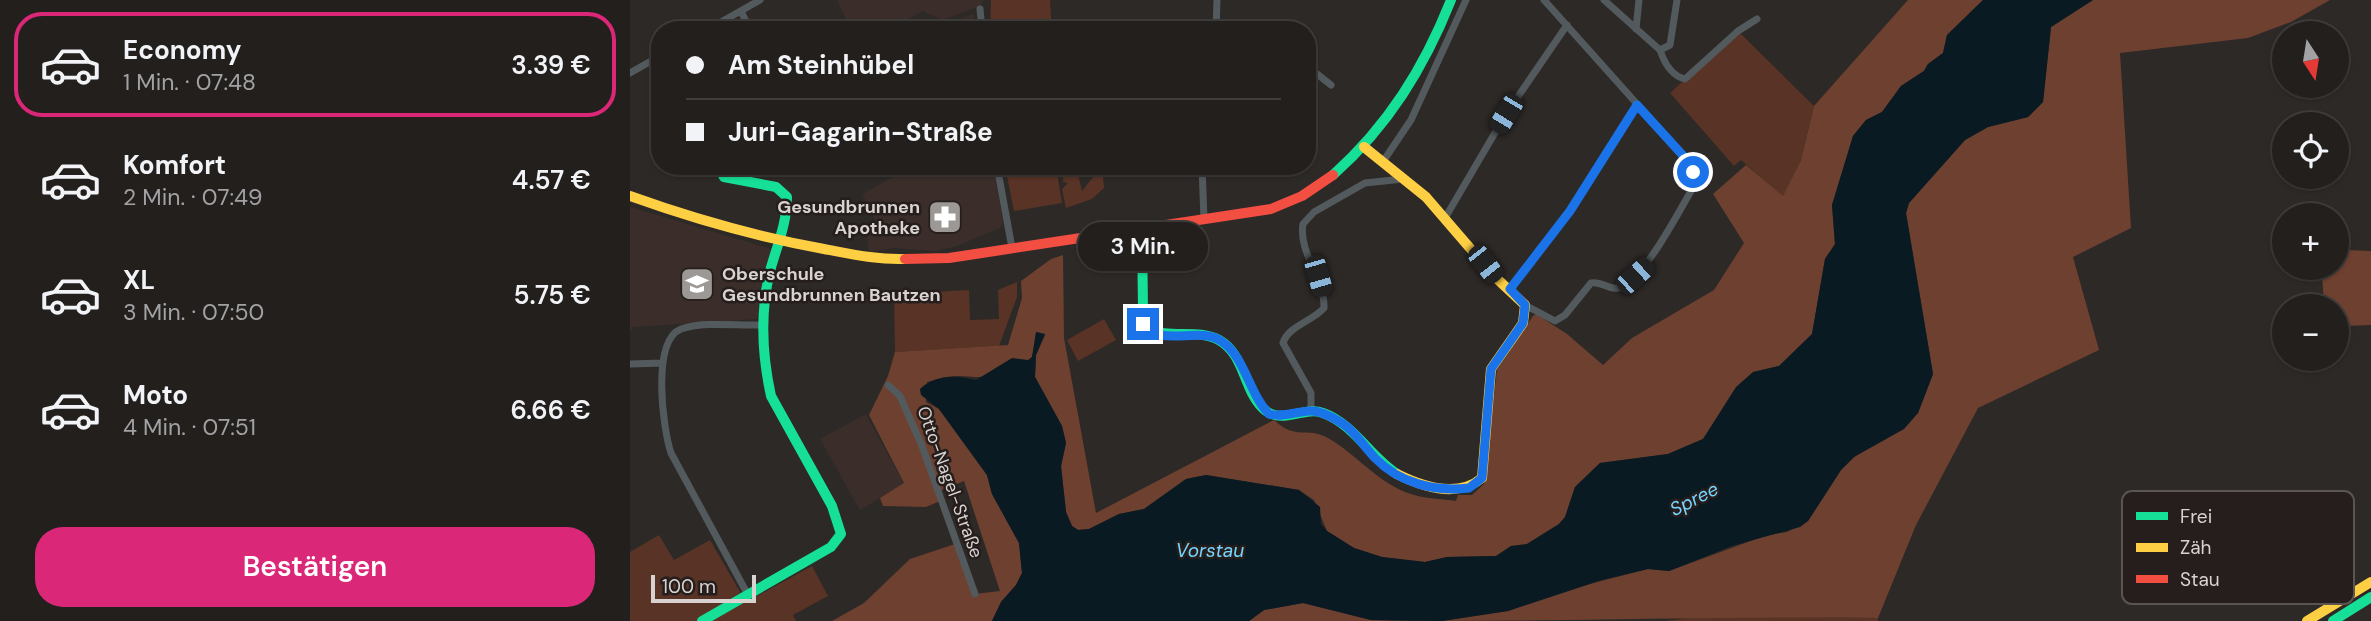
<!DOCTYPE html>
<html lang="de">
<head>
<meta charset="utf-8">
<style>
	:root { --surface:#221f1d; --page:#2e2c2a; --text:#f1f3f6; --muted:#a2a2a4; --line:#3f3d3b; --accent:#db2777 }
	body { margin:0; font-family:"DM Sans",sans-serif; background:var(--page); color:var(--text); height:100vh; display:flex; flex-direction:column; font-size:26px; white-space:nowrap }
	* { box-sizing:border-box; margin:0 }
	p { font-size:23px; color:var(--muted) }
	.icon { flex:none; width:38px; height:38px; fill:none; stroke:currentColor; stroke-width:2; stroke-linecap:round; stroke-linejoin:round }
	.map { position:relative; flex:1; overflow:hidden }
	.drawer { display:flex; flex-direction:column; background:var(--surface); width:630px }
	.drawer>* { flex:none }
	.banner { position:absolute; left:21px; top:21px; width:665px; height:154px; border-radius:28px; box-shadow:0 2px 5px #0004,0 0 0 2px var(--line); display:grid; align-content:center; height:154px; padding:0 35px; background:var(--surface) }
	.needle { width:46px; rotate:168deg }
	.fabs { position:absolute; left:1642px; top:21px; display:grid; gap:14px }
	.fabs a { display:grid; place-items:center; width:77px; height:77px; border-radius:50%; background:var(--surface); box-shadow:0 2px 5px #0004,0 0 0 2px var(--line); font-size:35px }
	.scale { position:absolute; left:21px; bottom:18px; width:105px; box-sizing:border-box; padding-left:7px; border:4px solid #d8d3d1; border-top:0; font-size:19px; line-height:24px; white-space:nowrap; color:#d8d3d1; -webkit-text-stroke:5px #261e1c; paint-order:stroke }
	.end { position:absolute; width:32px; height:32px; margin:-16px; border:9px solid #1a73e8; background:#fff; box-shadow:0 0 0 4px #fff }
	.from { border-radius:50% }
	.bubble { position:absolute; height:49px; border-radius:24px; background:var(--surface); box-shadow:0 2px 5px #0004,0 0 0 2px var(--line); font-size:23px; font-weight:600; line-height:49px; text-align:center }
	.car { position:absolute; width:21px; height:42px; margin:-21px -10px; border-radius:9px; box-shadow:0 0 5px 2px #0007; background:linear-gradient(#222 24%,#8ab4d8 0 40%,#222 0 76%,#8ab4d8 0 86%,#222 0) }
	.banner b { display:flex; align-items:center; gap:24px; height:66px; font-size:26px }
	.banner b+b { border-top:2px solid var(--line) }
	.banner i { width:18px; height:18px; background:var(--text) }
	ul { padding:12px 0 0; list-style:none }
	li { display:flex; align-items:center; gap:21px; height:105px; margin:0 14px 10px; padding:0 21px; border:4px solid transparent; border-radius:28px }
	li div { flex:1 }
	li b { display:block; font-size:26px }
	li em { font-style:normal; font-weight:600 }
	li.on { border-color:var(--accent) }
	li>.icon { width:63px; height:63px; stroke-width:1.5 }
	.cta { display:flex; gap:14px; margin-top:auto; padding:14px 35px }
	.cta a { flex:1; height:80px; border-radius:28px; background:var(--accent); color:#fff; font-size:28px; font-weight:600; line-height:80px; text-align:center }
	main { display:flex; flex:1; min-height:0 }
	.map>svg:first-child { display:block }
	.built { fill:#3b2e2a }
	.green { fill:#583326 }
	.forest { fill:#6e4030 }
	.water { fill:#091a22 }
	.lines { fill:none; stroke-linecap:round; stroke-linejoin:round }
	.street { stroke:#535a5d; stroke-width:7 }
	.fast { stroke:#16e098; stroke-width:10 }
	.slow { stroke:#ffcf43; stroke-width:10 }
	.jam { stroke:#f24e42; stroke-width:10 }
	.route { stroke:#1a73e8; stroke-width:9 }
	.labels { text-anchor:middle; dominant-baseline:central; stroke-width:5; stroke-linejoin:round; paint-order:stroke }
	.poi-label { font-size:18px; font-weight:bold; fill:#d8d3d1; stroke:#261e1c; text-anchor:end }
	.street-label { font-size:18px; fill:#d8d3d1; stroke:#261e1c }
	.water-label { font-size:19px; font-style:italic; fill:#74d6ff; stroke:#261e1c }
	.key { fill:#261e1c; stroke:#5b5452; stroke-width:2 }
	.key-label { font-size:19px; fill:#d8d3d1 }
</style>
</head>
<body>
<main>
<section class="drawer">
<ul>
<li class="on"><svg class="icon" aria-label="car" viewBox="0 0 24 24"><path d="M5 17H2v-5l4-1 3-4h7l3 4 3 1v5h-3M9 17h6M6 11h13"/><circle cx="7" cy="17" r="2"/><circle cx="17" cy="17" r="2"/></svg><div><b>Economy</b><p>1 Min. · 07:48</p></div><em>3.39 €</em></li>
<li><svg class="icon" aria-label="car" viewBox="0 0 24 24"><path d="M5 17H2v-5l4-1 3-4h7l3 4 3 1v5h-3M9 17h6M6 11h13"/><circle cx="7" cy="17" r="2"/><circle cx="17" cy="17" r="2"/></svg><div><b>Komfort</b><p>2 Min. · 07:49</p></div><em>4.57 €</em></li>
<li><svg class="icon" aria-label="car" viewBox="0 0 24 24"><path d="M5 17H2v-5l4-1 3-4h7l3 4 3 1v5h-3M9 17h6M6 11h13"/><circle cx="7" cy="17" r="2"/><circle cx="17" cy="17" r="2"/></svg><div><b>XL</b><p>3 Min. · 07:50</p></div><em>5.75 €</em></li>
<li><svg class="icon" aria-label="car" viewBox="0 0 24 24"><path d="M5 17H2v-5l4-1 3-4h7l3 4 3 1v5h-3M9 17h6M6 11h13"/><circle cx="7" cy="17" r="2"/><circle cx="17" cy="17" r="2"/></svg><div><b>Moto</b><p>4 Min. · 07:51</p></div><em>6.66 €</em></li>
</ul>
<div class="cta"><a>Bestätigen</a></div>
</section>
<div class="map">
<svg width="1741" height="621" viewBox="0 0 1741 621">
	<rect width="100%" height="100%" fill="#2d2927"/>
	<path class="built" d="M207 0H354L350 6 312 20 293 11 258 30H221Z
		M344 14 345 30H275L293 21 316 24Z
		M284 166H363L373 222 370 228 327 246 306 251 264 248 239 252 237 237 250 229 232 194Z
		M0 207 142 249 127 319 3 327 0 332Z
		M236 414 274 484 230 510 190 439Z"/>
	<path class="green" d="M361 0H420L422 30H360Z
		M1108 31 1184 106 1171 160 1153 197 1111 160 1104 166 1040 93Z
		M375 166H426L432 203 384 211Z
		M434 166H446L452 191 464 176V166H472L474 188 462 199 436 208 432 189 438 183 433 182Z
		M387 282V297L369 346 265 352 264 294 339 290 340 320 369 319 368 290Z
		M474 319 486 340 448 361 437 340Z
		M29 535 44 560 80 540 116 602 182 566 198 596 163 615 166 621H0V552Z
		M1075 616 1248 618V621H1035Z"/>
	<path class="forest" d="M1278 0H1353L1317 35 1313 53 1298 64 1294 71 1271 86 1252 112 1236 120 1223 136 1202 205 1205 244 1195 259 1182 334 1149 366 1123 372 1073 439 1038 454 970 463 945 487 935 517 929 524 897 544 881 546 866 556 817 557 795 562 752 557 724 548 697 531 684 500 669 490 576 475 556 479 514 509 489 514 459 529 448 530 442 526 436 512 431 466 436 443 432 426 405 377 406 355 415 335 407 332 402 357 398 361 375 362C357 384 347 375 325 376 316 376 306 380 297 382L296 402 309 409 357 475 362 494 389 543 392 573 386 585 371 602 362 621H202L234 603 280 559 325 544 345 594 370 591 334 481 307 492 310 501 296 507 253 506 250 498 274 483 239 415 258 376 265 352 378 345 392 298 391 281 421 259 433 255 434 338 466 513 644 420C666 441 677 426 698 438 729 456 752 488 788 496 800 499 813 499 826 501L828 495H842L854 484 867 370 903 316 906 314 937 334 973 365 1002 338 1084 290 1114 243 1083 194 1116 165 1153 196 1171 160 1184 106Z
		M1463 0H1700L1661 22 1618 38 1490 53 1501 228 1443 257 1469 350 1348 408 1286 525 1248 618C1102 616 957 621 812 621L878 611 936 590 1018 569 1039 571 1134 536 1157 532 1178 521 1211 470 1224 457 1288 413 1303 374 1276 213 1279 203 1335 140 1358 127 1398 117 1413 102 1421 27Z
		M1716 250 1741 251V325L1714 326 1706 318V306L1694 305 1692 275 1694 268H1706V256Z
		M673 603 741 620 782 621H619L634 610Z"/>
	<path class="water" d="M1353 0H1463L1421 27 1413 102 1398 117 1358 127 1335 140 1279 203 1276 213 1303 374 1288 413 1274 429 1224 457 1211 470 1178 521 1170 527 1102 546 1039 571 1018 569 972 580 878 611 812 621 741 620 673 603 634 610 619 621H362L371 602 386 585 392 573 389 543 362 494 357 475 309 409 291 395 290 389C306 374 326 376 346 380L382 358 398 360 402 357 406 332 415 334 406 355 405 377 432 426 436 443 431 466 436 512 442 526 448 530 459 529 489 514 514 509 556 479 576 475 669 490 690 507 691 524 697 531 724 548 752 557 795 562 817 557 866 556 881 546 897 544 929 524 935 517 945 487 970 463 1038 454 1073 439 1106 387 1123 372 1149 366 1182 334 1195 259 1205 244 1202 205 1223 136 1236 120 1252 112 1271 86 1294 71 1298 64 1313 53 1317 35Z"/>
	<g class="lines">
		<path class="street" d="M974 0 1030 50C1034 62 1042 76 1055 79L1108 31 1127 19
			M350 9 352 30
			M111 11 120 30
			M1006 29 1009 0
			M77 30 130 0
			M586 30 587 0
			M1030 50 1040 45 1047 0
			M677 66 701 85
			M0 73 30 56
			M752 163 781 120 836 0
			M367 166 382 248
			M572 166 574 220
			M815 218 876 114 937 25
			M880 289 940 211 1007 105
			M895 305 925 321 935 315 961 283C972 281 978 290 988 288 1012 283 1048 213 1061 191L1064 178 1058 161 914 0
			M0 364 33 363
			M258 385 270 396 292 446 345 594
			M681 410V393L653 343C658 326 683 321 694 308 695 280 668 252 673 224L684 212 735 183 773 179
			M118 595 41 453C33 429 21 341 51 329 74 321 109 326 133 325"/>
		<path class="fast" d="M703 175C758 126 794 68 821 0
			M512 228 513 311 516 328C539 340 567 328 589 340 616 355 613 393 636 411 654 424 674 406 693 413 724 424 740 457 767 474
			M72 621 201 547 211 534 202 506 141 396C132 355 130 312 140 271 147 246 157 223 157 197L146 187 94 177 88 166
			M1703 621 1741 597"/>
		<path class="slow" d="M734 147 796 197 864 276 895 305 893 323 861 369 852 478C828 498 793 487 767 474
			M0 196C64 219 128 237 194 249 221 254 247 260 275 259
			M1677 621 1741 582"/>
		<path class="jam" d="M275 259 319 258 641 209 672 196 703 175"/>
	</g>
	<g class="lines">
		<path class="route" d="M513 324C531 348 568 326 591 341 615 356 619 394 639 414 658 419 676 406 692 413 721 424 726 437 745 458 769 483 805 492 839 488L852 478 861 369 893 323 895 305 880 289 940 211 1007 105 1058 161 1063 172"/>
	</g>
	<defs>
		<g id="pharmacy-square" transform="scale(1.75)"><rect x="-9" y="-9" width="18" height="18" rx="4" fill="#9c9896" stroke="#261e1c"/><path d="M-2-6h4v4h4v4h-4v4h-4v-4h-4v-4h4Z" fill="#fff"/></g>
		<g id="school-square" transform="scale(1.75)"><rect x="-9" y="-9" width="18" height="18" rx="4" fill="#9c9896" stroke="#261e1c"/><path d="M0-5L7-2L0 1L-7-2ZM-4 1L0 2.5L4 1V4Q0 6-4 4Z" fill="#fff"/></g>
	</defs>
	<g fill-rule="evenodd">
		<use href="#pharmacy-square" x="315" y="217"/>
		<use href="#school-square" x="67" y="284"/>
	</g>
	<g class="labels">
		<g class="poi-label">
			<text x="290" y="207">Gesundbrunnen<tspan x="290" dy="21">Apotheke</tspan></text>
			<text x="92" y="274" text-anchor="start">Oberschule<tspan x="92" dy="21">Gesundbrunnen Bautzen</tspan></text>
		</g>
		<g class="street-label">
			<text transform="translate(320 482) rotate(70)">Otto-Nagel-Straße</text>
		</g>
		<g class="water-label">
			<text transform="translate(1064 499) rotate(-27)">Spree</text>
			<text x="580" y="550">Vorstau</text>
		</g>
	</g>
	<rect x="1492" y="491" width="232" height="113" rx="10" class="key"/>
	<rect x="1506" y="512" width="32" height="8" fill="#16e098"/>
	<rect x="1506" y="543" width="32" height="9" fill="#ffcf43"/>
	<rect x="1506" y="575" width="32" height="8" fill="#f24e42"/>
	<g class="key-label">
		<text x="1550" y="523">Frei</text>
		<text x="1550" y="554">Zäh</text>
		<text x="1550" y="586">Stau</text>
	</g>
</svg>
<div class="fabs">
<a><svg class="needle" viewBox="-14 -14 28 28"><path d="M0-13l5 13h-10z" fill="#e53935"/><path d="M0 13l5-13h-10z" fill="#a2a2a4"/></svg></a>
<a><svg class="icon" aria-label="locate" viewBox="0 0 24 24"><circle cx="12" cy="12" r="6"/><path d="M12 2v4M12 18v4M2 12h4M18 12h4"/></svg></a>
<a>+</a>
<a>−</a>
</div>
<div class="scale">100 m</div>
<i class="end from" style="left:1063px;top:172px"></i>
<i class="end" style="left:513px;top:324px"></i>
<div class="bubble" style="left:448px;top:222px;width:130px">3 Min.</div>
<i class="car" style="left:876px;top:114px;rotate:211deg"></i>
<i class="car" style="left:855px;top:264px;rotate:142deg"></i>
<i class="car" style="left:688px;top:276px;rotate:164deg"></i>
<i class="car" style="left:1005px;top:276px;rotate:48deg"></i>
<div class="banner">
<b><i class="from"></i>Am Steinhübel</b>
<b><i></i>Juri-Gagarin-Straße</b>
</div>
</div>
</main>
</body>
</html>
